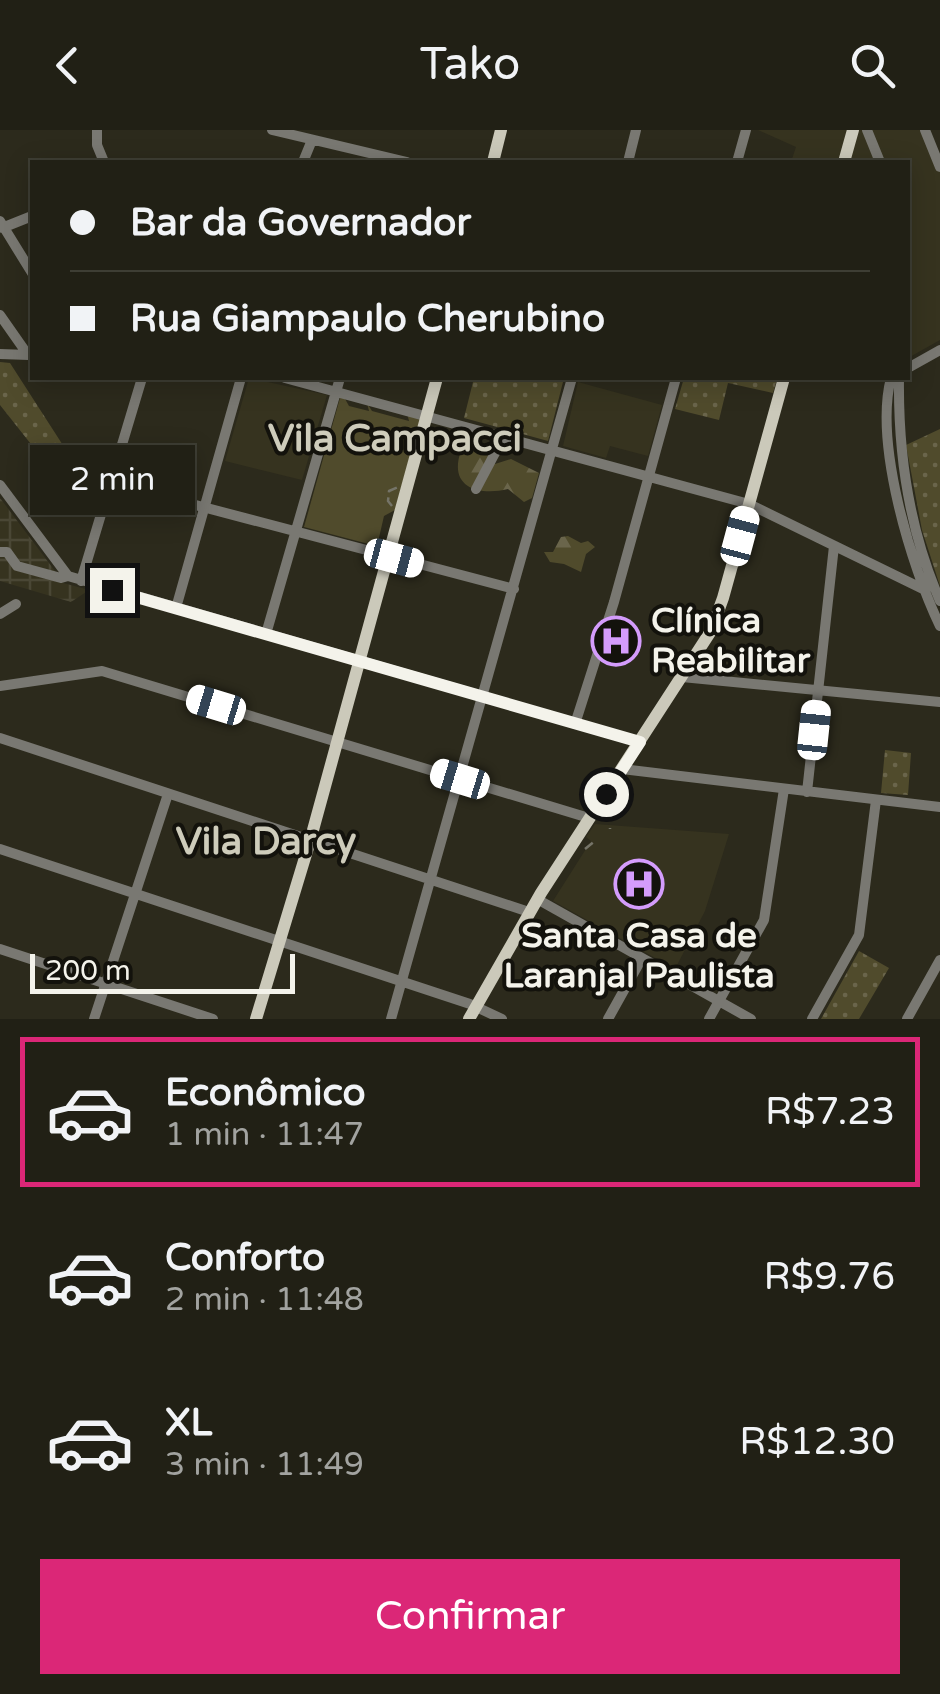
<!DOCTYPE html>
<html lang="pt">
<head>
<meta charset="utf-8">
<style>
	:root { --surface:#212015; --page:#29281e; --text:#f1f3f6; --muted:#a2a3a0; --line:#3e3e34; --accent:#db2777 }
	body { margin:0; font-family:"Varela Round",sans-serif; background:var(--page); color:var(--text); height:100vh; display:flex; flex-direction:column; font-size:38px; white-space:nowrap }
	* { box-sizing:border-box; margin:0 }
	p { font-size:32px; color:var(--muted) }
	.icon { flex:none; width:55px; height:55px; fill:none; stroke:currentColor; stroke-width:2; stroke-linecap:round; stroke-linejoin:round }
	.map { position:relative; height:889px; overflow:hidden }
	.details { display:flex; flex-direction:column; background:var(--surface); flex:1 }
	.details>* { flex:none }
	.hud { position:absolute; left:30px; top:30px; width:880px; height:220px; border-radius:0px; box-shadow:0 5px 25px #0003,0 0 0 2px var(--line); display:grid; align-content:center; height:220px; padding:0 40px; background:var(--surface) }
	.scale { position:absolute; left:30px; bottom:25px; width:265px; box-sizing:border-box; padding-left:10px; border:5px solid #f4f3eb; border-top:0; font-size:28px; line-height:35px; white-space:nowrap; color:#f4f3eb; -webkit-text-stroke:8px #13120c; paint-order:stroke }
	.end { position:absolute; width:45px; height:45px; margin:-22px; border:12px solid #f4f3eb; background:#111; box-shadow:0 0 0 5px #111 }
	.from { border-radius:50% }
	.bubble { position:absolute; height:70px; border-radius:0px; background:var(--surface); box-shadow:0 5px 25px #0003,0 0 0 2px var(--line); font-size:32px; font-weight:600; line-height:70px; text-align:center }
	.car { position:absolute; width:30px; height:60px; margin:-30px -15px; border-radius:12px; box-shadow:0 0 8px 2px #0007; background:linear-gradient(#fff 24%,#345 0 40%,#fff 0 76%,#345 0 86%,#fff 0) }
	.hud b { display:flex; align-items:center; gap:35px; height:95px; font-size:38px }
	.hud b+b { border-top:2px solid var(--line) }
	.hud i { width:25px; height:25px; background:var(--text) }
	ul { padding:18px 0 0; list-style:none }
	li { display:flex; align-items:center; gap:30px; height:150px; margin:0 20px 15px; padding:0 20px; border:5px solid transparent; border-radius:0px }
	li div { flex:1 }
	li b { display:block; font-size:38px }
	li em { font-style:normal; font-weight:600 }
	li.active { border-color:var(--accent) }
	li>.icon { width:90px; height:90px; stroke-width:1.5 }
	.button { display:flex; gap:20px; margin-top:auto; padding:20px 40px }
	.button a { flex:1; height:115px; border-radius:0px; background:var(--accent); color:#fff; font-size:40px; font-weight:600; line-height:115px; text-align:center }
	header { display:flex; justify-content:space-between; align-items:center; height:130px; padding:0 40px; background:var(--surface); font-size:45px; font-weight:600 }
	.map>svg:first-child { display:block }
	.built { fill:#36331f }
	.industrial { fill:url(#industrial-grid) }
	.grass { fill:url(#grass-dots) }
	.forest { fill:url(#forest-firs) }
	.park { fill:#504b2c }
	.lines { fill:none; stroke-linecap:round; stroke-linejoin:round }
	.path { stroke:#757468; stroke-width:2.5; stroke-dasharray:10 5; stroke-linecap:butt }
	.minor { stroke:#797872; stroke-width:10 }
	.major { stroke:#cbc9ba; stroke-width:12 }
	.route { stroke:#f4f3eb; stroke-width:12 }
	.labels { text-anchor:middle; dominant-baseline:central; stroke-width:8; stroke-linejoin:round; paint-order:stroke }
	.poi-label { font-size:35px; font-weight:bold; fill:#f4f3eb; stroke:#13120c; text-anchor:start }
	.neighbourhood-label { font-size:38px; font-weight:bold; fill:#ceccbb; stroke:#13120c }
</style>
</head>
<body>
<header><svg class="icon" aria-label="back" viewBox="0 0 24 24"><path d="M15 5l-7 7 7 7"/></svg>Tako<svg class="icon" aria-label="search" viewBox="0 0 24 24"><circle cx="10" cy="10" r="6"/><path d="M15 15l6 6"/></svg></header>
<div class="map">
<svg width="940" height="889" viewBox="0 0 940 889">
	<defs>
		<pattern id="industrial-grid" width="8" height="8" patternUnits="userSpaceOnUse" patternTransform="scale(2.5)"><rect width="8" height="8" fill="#36331f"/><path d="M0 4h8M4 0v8" fill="none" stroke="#4a4735"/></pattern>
		<pattern id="grass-dots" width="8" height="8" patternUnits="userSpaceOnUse" patternTransform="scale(2.5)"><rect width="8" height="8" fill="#504b2c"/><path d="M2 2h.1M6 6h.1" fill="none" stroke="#6a654b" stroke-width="1.8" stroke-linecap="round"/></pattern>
		<pattern id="forest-firs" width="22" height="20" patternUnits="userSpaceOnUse" patternTransform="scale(2.5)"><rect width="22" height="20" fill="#504b2c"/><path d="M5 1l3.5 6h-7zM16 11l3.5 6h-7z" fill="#6a654b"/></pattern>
	</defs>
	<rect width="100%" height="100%" fill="#2c2a1c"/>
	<path class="built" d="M758 0H925L940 38V210L908 228V32H791L796 17Z
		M249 248 327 265 302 350 225 331Z
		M578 252 662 275 648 326 610 316 606 328 563 316Z
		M595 694 729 704 705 781 675 839 553 771 591 711 586 707Z"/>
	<path class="industrial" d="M0 368 55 441 52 450 89 460 71 472 0 451Z"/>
	<path class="grass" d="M0 232 10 233 66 320 38 323 0 275Z
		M474 248H564L548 311 464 288Z
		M684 248H770L777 249 773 263 728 253 719 290 675 279Z
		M940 299V456L922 400 906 315Z
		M885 620 911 623 908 665 881 663Z
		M859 821 889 838 859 889H821Z"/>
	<path class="forest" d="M471 317 486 323 495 334 511 329 539 343 532 368 524 372 508 359C478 366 448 357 461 321Z
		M568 406 581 413 588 411 595 417 586 424 581 442 564 434 550 432 544 422H553L561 407Z"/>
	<path class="park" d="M344 267 349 276 369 281 367 273 372 281 409 291 407 283 420 289 395 380 384 386 378 412 387 409 384 418 304 397 340 268Z"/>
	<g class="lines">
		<path class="path" d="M392 376 388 371 389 361 398 357
			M610 699V698
			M585 719 596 710"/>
		<path class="minor" d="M97 0V15L104 32
			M272 0 407 32
			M867 0 880 32
			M925 0 940 37
			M303 32 312 10
			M628 32 636 0
			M737 32 746 0
			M0 91 32 143
			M2 98 32 86
			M0 185 28 225
			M0 224 29 225
			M908 238 940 220
			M285 248 749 374 923 459 933 455
			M891 248C874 313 911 436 940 496
			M899 248C898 324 909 400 940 471
			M112 353 514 459
			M0 355 68 446
			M476 359 504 306
			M0 422H7L17 436 61 448 68 446 640 612
			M81 451 142 248
			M176 478 241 248
			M0 484 16 474
			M266 504 340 248
			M682 547 940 572
			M0 556 102 541 589 688
			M575 594 614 472 676 248
			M0 608 529 782
			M622 639 940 677
			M807 662 834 416
			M0 719 470 874 502 889
			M537 769 751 889
			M0 819 213 889
			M94 889 168 664
			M391 889 572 248
			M608 889 642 828
			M709 889 764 790 784 659
			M812 889 859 805 876 670
			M907 889 940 830"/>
		<path class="major" d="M493 32 501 0
			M844 32 853 0
			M256 889 310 711 437 248
			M469 889 541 763 711 501 723 468 784 248"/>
	</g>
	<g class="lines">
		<path class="route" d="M112 460 640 612 606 664"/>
	</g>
	<defs>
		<g id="hospital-ring" transform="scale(2.5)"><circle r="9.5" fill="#13120c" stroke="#d49cfc" stroke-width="1.5"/><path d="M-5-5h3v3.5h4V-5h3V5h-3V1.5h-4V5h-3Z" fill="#d49cfc"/></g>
	</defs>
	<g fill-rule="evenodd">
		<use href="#hospital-ring" x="616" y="511"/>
		<use href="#hospital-ring" x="639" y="754"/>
	</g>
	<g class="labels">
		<g class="poi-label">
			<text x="651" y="491">Clínica<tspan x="651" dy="40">Reabilitar</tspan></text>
			<text x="639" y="806" text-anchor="middle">Santa Casa de<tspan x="639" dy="40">Laranjal Paulista</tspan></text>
		</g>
		<g class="neighbourhood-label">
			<text x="395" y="309">Vila Campacci</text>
			<text x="266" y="712">Vila Darcy</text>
		</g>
	</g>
</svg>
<div class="scale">200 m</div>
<i class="end from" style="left:606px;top:664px"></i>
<i class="end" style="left:112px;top:460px"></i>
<div class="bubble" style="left:30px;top:315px;width:165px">2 min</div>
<i class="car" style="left:740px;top:406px;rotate:15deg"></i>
<i class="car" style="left:394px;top:428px;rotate:105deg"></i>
<i class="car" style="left:216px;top:575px;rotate:287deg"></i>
<i class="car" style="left:814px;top:600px;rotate:6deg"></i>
<i class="car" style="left:460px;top:649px;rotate:287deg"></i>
<div class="hud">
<b><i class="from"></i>Bar da Governador</b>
<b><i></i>Rua Giampaulo Cherubino</b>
</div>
</div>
<section class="details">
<ul>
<li class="active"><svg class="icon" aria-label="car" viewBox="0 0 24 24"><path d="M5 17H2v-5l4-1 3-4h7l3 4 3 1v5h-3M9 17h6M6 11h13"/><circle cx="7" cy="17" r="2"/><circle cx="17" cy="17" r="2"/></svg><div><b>Econômico</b><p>1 min · 11:47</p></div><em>R$7.23</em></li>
<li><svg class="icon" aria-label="car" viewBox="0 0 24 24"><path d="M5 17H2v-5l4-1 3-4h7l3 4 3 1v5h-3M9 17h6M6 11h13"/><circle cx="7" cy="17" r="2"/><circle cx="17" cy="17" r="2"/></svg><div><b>Conforto</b><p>2 min · 11:48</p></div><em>R$9.76</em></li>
<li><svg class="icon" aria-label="car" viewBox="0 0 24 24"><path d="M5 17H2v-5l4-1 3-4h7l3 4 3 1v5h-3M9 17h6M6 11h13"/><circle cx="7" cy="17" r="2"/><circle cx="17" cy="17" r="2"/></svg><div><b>XL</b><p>3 min · 11:49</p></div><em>R$12.30</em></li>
</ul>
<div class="button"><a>Confirmar</a></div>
</section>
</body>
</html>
